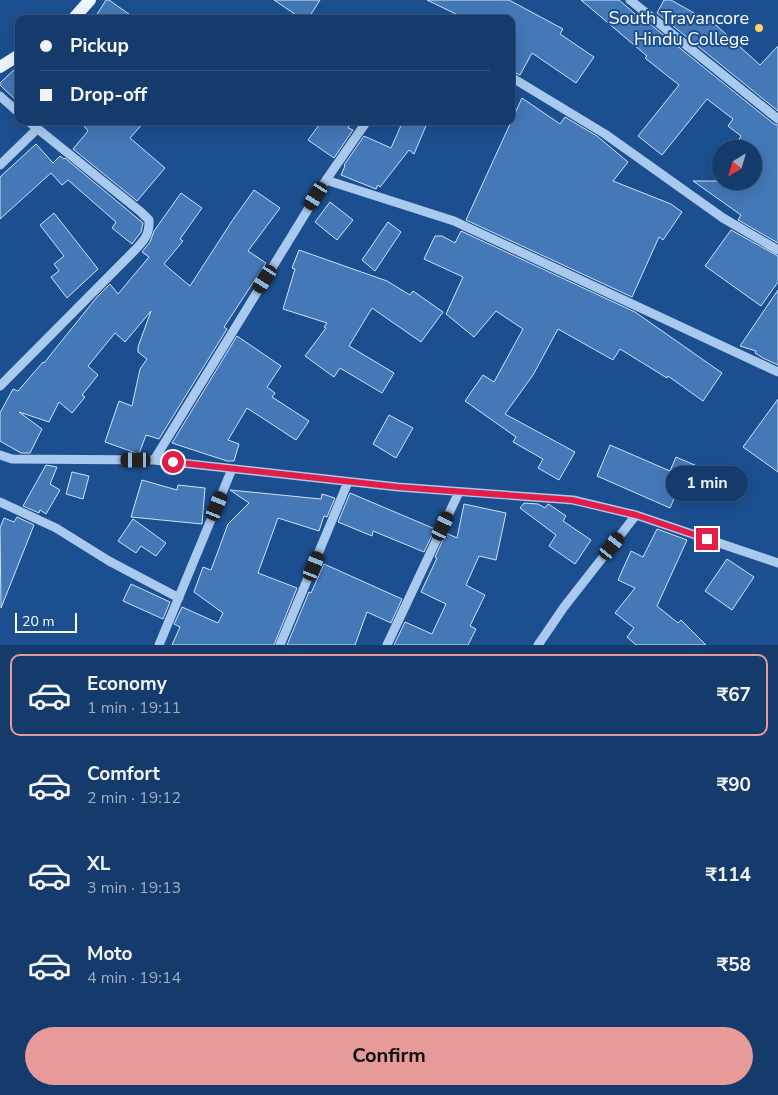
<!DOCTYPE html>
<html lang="en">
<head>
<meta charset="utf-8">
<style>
	:root { --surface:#143b6b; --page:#214673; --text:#f1f3f6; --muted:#9dadc1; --line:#33557e; --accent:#e69b98 }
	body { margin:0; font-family:"Nunito Sans",sans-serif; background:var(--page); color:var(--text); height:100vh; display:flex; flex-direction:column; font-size:19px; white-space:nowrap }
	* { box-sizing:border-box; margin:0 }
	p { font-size:16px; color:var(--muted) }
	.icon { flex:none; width:28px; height:28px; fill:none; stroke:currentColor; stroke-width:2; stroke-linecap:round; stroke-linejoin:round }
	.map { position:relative; height:645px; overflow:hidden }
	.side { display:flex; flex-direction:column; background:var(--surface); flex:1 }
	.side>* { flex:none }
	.guide { position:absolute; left:15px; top:15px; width:500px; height:110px; border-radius:10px; box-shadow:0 5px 20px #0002,0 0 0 1px var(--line); display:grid; align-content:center; height:110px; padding:0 25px; background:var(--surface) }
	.needle { width:32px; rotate:217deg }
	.controls { position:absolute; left:712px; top:140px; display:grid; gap:10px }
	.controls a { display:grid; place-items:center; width:50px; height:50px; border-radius:50%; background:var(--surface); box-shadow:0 5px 20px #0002,0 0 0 1px var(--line); font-size:25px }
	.scale { position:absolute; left:15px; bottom:12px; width:62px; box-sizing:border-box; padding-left:5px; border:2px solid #fff; border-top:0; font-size:14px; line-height:18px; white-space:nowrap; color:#fff; -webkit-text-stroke:4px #1b4f8f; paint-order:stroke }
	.end { position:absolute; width:22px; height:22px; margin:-11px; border:6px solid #e11d48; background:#fff; box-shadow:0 0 0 2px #fff }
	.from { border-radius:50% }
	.bubble { position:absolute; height:35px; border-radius:18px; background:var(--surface); box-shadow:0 5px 20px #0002,0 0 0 1px var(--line); font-size:16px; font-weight:700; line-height:35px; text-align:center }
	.car { position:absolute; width:15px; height:30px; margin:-15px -8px; border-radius:6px; box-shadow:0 0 4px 1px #0007; background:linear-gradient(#222 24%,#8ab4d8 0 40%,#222 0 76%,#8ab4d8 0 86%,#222 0) }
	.guide b { display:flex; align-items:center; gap:18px; height:48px; font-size:19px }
	.guide b+b { border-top:1px solid var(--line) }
	.guide i { width:12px; height:12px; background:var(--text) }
	ul { padding:9px 0 0; list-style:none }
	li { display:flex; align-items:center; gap:15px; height:82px; margin:0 10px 8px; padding:0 15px; border:2px solid transparent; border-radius:10px }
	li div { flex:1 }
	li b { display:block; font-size:19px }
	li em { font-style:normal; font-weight:700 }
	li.active { border-color:var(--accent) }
	li>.icon { width:45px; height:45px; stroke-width:1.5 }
	.primary-button { display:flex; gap:10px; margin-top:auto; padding:10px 25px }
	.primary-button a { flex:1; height:58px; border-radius:30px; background:var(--accent); color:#111; font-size:20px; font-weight:700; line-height:58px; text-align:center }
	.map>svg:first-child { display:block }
	.building { fill:#4478b7; stroke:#cfe3fa }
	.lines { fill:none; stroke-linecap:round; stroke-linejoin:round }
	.minor { stroke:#a9c9ee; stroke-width:9 }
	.major { stroke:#f0f6ff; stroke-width:12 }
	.route { stroke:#e11d48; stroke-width:6 }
	.poi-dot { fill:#ffd166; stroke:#1b4f8f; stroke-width:2 }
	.labels { text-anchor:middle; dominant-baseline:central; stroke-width:4; stroke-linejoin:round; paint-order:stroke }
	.poi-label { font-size:18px; fill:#fff; stroke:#1b4f8f; text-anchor:end }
</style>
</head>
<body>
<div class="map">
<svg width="778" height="645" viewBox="0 0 778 645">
	<rect width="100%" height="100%" fill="#1b4f8f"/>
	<path class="building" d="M106 0H109L136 19H94Z
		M274 0H320L308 19H302Z
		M427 0H509L563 29 560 34 594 57 576 83 532 53 520 75 511 71V19H466Z
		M581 0H619L649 26 650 24 774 124 778 125V243L738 220 741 215 693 181H754V149H733L741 136 728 126 733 119 707 99 662 155 638 136 679 85 645 58 647 56Z
		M664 0H671L717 26 760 65 778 46V111L657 13Z
		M19 65V103L0 85V83Z
		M522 98 560 124 565 117 597 136 628 162 613 181 671 204 682 212 663 240 659 237 632 297 466 220Z
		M80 121H145L130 138 165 168 137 201 73 149 88 131Z
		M322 121H353L348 128 353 130 334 158 308 140Z
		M403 121H428L414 154 409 150 380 187 378 185 376 189 341 175 345 166 344 165 364 136 391 148Z
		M36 144 53 163 60 156 64 159 65 158 143 223 141 232 132 244 112 228 116 222 68 180 62 185 51 173 0 219V177Z
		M254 190 280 208 248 251 266 263 224 327 227 329 159 439 146 435 139 454 105 442 119 401 132 406 140 369 147 359 138 352V347L151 311 125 342 115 333 88 366 98 375 82 395 85 397 72 413 59 402 49 422 19 412 42 429 30 453H21L0 441V413L13 389 18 391 43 362 44 363 97 297 110 284 118 294 149 257 142 252 150 242 154 231 181 193 202 208 180 239 183 241 164 264 190 286 232 221Z
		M330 202 353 220 337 240 315 222Z
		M54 213 98 269 67 298 51 277 59 271 54 264 64 256 40 225Z
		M388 222 401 232 375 271 362 260Z
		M731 230 778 256V282L761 306 705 266Z
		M461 231 635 312 722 373 703 401 668 376 667 378 620 349 613 360 558 329 533 375 505 414 575 452 559 480 538 468 543 459 513 442 516 437 465 401 483 375 494 382 523 329 496 311 474 337 446 314 463 277 424 259 435 236H442L455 243Z
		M299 250 387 281 410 295 413 291 443 312 421 342 372 308 349 346 394 373 382 393 340 368 334 377 305 356 326 328 324 327 327 323 283 309 295 269 292 268Z
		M778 290V365L763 358 755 353 756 351 740 346Z
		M237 336 281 366 267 387 275 393 272 397 309 421 296 440 247 408 228 440 239 444 234 461H227L172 443Z
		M778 399V472L743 447Z
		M389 415 413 428 396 458 373 444Z
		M610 445 670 471 676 457 697 466 687 488 680 485 670 508 597 476Z
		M46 465 57 467 50 484 60 490 46 514 40 510 39 513 23 506Z
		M72 472 89 476 83 499 66 494Z
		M142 480 177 490 178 485 205 488 202 524 131 517Z
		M230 490 321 499 322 494 335 498 327 517 324 516 319 531 278 518 258 573 297 588 274 645H172L180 627 174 624 182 607 218 623 223 613 194 592 203 567 211 570 228 524 249 503Z
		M350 493 435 529 424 552 373 531 372 536 338 522Z
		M524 503 538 504 545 508 548 504 550 505 566 516 563 521 591 540 575 564 549 546 556 535 520 508Z
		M464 504 506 513 496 560 479 556 466 585 485 595 470 626 476 629 468 645H394L405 622 432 634 446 604 421 592 437 558 435 557 446 533 457 538Z
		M17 517 34 525 1 608 0 528 4 518 14 522Z
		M133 519 166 543 156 556 141 546 136 553 118 541Z
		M657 529 687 540 657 606 678 623 681 620 706 645H636L627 637 634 628 615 613 635 588 618 580 631 551 643 557Z
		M727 559 754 577 732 610 705 591Z
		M324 564 402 599 391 623 367 612 355 645H287L309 592 311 593Z
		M131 584 170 602 163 619 123 601Z"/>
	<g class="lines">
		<path class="minor" d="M630 0 778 119
			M511 77 605 134 723 218 778 250
			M0 96 19 113
			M0 165 37 129
			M326 180 367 121
			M0 386 131 254C142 243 150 236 149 220L141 212 28 121
			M0 455 12 459 154 460 398 487 573 500 636 515 778 563
			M154 460 326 180 454 221 778 372
			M0 502 56 528 109 561 179 598
			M159 645 232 469
			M280 645 348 482
			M387 645 459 492
			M538 645 564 607 636 515"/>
		<path class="major" d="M73 19 90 0
			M0 67 19 55"/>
	</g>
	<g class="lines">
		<path class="route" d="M173 462 398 487 572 500 636 515 707 539"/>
	</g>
	<circle class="poi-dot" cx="759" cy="28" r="5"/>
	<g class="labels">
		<g class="poi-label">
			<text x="749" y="18">South Travancore<tspan x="749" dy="21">Hindu College</tspan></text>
		</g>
	</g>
</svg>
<div class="controls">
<a><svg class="needle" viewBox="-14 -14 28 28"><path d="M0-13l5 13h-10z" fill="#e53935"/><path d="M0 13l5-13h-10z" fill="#9dadc1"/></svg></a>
</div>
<div class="scale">20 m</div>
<i class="end from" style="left:173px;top:462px"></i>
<i class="end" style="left:707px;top:539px"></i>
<div class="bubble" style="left:666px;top:466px;width:82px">1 min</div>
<i class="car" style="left:316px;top:196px;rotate:212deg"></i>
<i class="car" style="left:265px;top:279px;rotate:212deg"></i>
<i class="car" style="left:136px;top:460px;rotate:270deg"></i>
<i class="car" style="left:217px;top:506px;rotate:22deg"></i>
<i class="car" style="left:443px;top:526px;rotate:25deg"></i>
<i class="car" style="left:612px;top:546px;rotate:38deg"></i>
<i class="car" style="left:314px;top:566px;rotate:22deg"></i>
<div class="guide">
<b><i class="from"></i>Pickup</b>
<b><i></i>Drop-off</b>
</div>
</div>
<section class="side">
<ul>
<li class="active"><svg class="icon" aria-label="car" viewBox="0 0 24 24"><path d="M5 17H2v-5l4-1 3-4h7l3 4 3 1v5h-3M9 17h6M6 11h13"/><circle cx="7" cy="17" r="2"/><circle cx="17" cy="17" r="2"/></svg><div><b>Economy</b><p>1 min · 19:11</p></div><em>₹67</em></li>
<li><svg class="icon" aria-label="car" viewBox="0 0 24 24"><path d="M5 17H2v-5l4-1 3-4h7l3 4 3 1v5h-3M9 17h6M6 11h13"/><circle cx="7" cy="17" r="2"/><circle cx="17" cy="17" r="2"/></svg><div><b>Comfort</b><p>2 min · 19:12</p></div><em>₹90</em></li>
<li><svg class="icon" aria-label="car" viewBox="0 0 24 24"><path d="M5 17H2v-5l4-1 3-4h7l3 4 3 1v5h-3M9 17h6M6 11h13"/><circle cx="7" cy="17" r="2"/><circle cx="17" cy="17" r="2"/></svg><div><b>XL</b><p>3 min · 19:13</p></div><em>₹114</em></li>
<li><svg class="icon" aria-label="car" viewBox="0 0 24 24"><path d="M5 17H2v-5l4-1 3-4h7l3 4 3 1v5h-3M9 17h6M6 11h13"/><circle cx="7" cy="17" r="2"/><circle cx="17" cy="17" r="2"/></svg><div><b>Moto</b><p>4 min · 19:14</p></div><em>₹58</em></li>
</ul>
<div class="primary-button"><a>Confirm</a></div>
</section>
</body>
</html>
